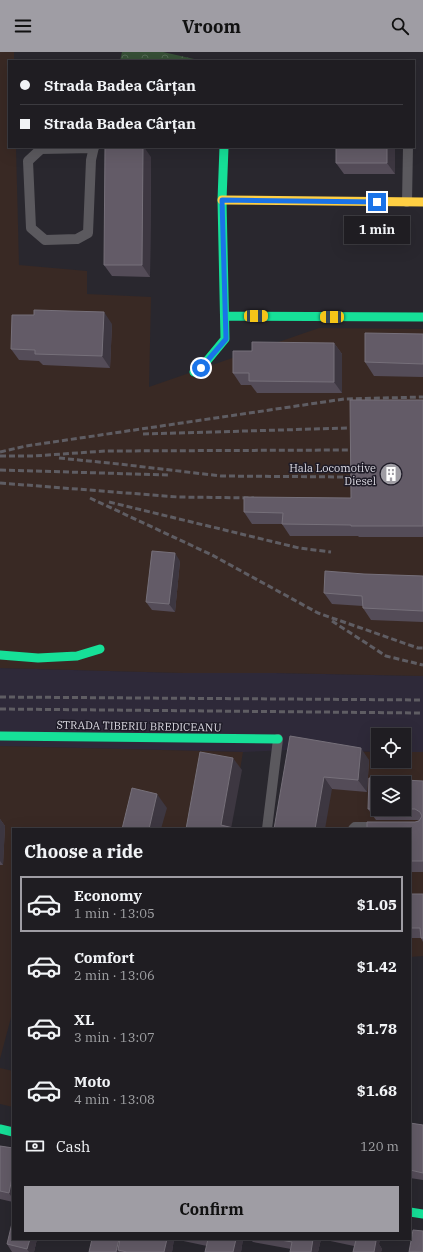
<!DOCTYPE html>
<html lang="en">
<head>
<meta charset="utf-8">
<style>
	:root { --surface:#1f1d22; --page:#2c2a2f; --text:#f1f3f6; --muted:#a1a2a5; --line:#3c3b40; --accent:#9f9da4 }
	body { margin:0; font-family:"IBM Plex Serif",serif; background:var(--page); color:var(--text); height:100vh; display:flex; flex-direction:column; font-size:15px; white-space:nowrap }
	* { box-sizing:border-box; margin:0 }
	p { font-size:13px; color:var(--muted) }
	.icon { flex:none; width:22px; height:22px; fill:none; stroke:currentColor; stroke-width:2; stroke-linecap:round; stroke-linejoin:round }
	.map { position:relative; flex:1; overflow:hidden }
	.side { position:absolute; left:12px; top:776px; width:399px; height:412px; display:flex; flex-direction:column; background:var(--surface); border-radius:0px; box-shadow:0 4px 16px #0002,0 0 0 1px var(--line) }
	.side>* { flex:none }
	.top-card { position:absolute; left:8px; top:8px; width:407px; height:88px; border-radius:0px; box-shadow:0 4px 16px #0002,0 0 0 1px var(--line); display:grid; align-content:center; height:88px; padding:0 12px; background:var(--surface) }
	.controls { position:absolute; left:371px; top:676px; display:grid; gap:8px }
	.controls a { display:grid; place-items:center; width:40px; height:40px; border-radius:0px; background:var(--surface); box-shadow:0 4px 16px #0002,0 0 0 1px var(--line); font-size:20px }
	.end { position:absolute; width:18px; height:18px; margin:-9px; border:5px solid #1a73e8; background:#fff; box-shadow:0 0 0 2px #fff }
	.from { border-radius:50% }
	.bubble { position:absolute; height:28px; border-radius:0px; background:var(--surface); box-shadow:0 4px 16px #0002,0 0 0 1px var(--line); font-size:13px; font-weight:700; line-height:28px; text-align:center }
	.car { position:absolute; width:12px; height:24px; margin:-12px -6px; border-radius:5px; box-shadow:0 0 3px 1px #0007; background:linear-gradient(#f5c518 24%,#345 0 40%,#f5c518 0 76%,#345 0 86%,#f5c518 0) }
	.top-card b { display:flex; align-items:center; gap:14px; height:38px; font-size:15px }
	.top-card b+b { border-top:1px solid var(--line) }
	.top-card i { width:10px; height:10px; background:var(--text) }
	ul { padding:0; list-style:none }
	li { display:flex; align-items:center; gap:12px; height:56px; margin:0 8px 6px; padding:0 4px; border:2px solid transparent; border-radius:0px }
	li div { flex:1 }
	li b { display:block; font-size:15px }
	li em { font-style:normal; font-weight:700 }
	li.selected { border-color:var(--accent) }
	li>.icon { width:36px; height:36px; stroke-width:1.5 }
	h2 { padding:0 12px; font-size:18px; line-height:48px }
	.pay { display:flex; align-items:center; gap:10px; height:44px; padding:0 12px; font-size:15px }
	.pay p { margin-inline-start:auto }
	.cta { display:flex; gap:8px; margin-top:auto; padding:8px 12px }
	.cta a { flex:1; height:46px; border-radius:0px; background:var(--accent); color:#111; font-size:16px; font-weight:700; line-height:46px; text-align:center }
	header { display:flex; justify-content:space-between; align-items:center; height:52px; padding:0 12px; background:var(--accent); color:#111; font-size:18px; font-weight:700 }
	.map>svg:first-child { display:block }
	.built { fill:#2e2939 }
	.industrial { fill:#392924; fill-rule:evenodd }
	.forest { fill:url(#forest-crowns) }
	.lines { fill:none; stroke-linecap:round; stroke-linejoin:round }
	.lane { stroke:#5b595e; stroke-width:10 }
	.fast { stroke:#16e098; stroke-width:9 }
	.slow { stroke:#ffcf43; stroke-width:9 }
	.rail { stroke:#5f5d63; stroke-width:3; stroke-dasharray:6 3; stroke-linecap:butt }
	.wall { fill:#544c58 }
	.shaded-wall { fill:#3d3741 }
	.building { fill:#635b67; stroke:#76707a; fill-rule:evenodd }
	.route { stroke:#1a73e8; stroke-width:5 }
	.labels { text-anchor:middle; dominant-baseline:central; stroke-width:3; stroke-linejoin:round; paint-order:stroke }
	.poi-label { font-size:11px; fill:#dedce4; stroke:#1e1b27; text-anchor:end }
	.street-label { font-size:11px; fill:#dedce4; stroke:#1e1b27 }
</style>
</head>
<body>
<header><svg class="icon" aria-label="menu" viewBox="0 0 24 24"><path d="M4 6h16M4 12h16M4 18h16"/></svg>Vroom<svg class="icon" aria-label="search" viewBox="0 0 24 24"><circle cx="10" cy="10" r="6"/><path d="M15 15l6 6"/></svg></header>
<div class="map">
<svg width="423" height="1200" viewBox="0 0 423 1200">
	<defs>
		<pattern id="forest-crowns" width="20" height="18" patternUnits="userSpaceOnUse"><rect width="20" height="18" fill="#364f36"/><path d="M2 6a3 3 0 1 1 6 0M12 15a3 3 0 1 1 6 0" fill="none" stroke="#536853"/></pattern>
	</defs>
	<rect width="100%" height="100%" fill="#29272e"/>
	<path class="built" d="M0 616 183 621H276L423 624V700H404V683H378V700L290 698 243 700 0 694Z"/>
	<path class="industrial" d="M0 0H14V9H9V95H16L19 213 87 219V242L151 245 149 335 319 276 423 277V624L276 621H183L0 616Z
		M0 694 243 700 230 777H13V958L0 1007Z
		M290 698 378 700V709H404V700H423V904L410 905V777H279ZM378 731H404V757H378Z
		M0 1016 13 1019V1055L0 1052Z"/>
	<path class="forest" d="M122 0H163L203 9H120Z"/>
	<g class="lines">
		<path class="lane" d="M94 96 41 97 28 109 31 176 45 188 77 187 88 181 91 108 94 95
			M407 150 408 95
			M267 777 278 687
			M353 777 355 775H380"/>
		<path class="fast" d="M225 264 423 265
			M194 320 201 316 225 287 222 148 224 95
			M0 603 38 606 77 604 100 597
			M0 684 278 687
			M0 1077 13 1080
			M410 1160 423 1162"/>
		<path class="slow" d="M222 148 423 150"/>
		<path class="rail" d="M143 382 349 376
			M0 400 26 394 344 347 423 345
			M0 404H33L106 399 348 398
			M59 406 119 412 221 424 349 425
			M0 418 169 423
			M0 431 178 445 254 446
			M90 446 212 503 318 561 418 596H423
			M109 450 299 496 331 500
			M332 569 386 604 423 613
			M0 645 423 648
			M0 657 423 661"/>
	</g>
	<path class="wall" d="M395 95V122H344L336 111Z
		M151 105 150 225 112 224 104 213Z
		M112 272 110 316 43 313 39 309 19 308 11 297Z
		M423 282V325L374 324 365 310Z
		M334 291 342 302V341H257L251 333H241L233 321 252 299Z
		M423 348V485H359L358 484H290L282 472H252L244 460 351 446Z
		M180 509 175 560 152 558 146 550Z
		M364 522 423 524V570L371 568 363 556V554L332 552 324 541Z
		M290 684 369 708 367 740 332 737Z
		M423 729V820H410V777L415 770 419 768H376L368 757Z
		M0 767 5 774 3 813H0Z
		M410 842H423V890L421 886H410Z
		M410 1071 423 1073V1128L410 1126Z
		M0 1094 13 1096V1150L0 1147Z
		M37 1187 34 1200H12L7 1192Z
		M120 1187H243L241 1200H205L207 1194 174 1187 172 1200H89Z
		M250 1187H380L379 1192 382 1197 381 1200H353L354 1194 321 1187 318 1200H290L291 1197 253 1190Z"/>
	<path class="shaded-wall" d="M143 95H144L151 105 150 225 142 213Z
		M387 95H395V122L387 111Z
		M104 260 112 272 110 316 102 304Z
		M334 291 342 302V341L334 330Z
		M175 501 180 509 175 560 169 552Z
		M361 696 369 708 367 740 358 728Z
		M233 706 242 718 231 777 221 773Z
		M324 725 332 737 325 777H315Z
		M157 742 167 756 161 777H149Z
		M0 767 5 774 3 813 0 809Z
		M13 1121V1147L9 1141Z
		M30 1187H37L34 1200H29L27 1197Z
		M119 1187H120L118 1198 119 1200H116Z
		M167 1187H174L172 1200H164Z
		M236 1187H243L241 1200H233Z
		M313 1187H321L318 1200H311Z
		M373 1187H380L379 1192 382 1197 381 1200H374Z"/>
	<path class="building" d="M105 95H143L142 213H104Z
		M336 95H387V111H336Z
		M34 258 104 260 102 304 35 302V298L11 297 12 263H34Z
		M365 281 423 282V312L365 310Z
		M252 290 334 291V330L249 329V321H233V299H252Z
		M350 348H423V474H351V473L282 472 283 461 244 460V445L351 446Z
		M152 499 175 501 169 552 146 550Z
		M325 519 364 522 423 524V559L363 556 362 544 324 541Z
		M290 684 361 696 358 728 324 725 315 777H274Z
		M200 700 233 706 221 773 237 777H186Z
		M369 726 423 729V809H410V777H367V770H415L419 769 422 764 420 760 415 757H368ZM378 731H404V757H378Z
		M132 736 157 742 149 777H122Z
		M410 842H423V886H421L420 876H410Z
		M410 1071 423 1073V1121L410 1118Z
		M0 1094 13 1096V1121L9 1141 0 1139Z
		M13 1167V1187H30L27 1197 7 1192Z
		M413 1178 423 1179V1200H409Z
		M92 1187H119L116 1200H89Z
		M120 1187H167L164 1200H127L118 1198Z
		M208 1187H236L233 1200H205Z
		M275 1187H313L311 1200H290L292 1190Z
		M352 1187H373L372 1188 376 1189 374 1200H353L356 1188Z"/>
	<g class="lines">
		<path class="route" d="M201 316 226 287 222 148 377 150"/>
	</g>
	<defs>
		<g id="building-disc" transform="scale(1.15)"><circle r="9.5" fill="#9f9da4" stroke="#1e1b27"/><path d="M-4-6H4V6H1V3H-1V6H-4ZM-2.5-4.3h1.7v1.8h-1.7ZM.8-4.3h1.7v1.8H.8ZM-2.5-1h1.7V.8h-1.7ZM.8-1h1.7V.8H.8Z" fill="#fff"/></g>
	</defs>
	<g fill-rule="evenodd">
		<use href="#building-disc" x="391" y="422"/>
	</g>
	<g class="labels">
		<g class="poi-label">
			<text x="376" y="416">Hala Locomotive<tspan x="376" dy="13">Diesel</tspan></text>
		</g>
		<g class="street-label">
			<text transform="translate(139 674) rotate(1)">STRADA TIBERIU BREDICEANU</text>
		</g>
	</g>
</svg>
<div class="controls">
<a><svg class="icon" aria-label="locate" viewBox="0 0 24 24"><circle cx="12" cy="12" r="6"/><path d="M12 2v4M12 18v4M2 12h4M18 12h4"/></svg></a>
<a><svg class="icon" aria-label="layers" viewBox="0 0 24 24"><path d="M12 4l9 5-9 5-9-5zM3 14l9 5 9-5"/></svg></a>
</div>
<i class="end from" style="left:201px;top:316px"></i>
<i class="end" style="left:377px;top:150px"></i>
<div class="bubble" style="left:344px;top:164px;width:66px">1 min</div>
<i class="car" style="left:256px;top:264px;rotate:90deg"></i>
<i class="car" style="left:332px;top:265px;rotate:270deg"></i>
<div class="top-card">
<b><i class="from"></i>Strada Badea Cârțan</b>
<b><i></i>Strada Badea Cârțan</b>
</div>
<section class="side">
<h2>Choose a ride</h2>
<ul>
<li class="selected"><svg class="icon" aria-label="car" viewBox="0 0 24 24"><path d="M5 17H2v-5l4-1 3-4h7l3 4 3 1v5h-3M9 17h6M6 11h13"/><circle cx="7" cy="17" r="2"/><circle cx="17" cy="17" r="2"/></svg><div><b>Economy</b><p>1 min · 13:05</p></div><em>$1.05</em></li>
<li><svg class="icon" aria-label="car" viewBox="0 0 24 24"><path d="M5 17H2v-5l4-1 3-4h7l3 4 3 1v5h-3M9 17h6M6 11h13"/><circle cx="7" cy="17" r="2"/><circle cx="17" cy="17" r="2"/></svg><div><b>Comfort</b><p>2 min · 13:06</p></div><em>$1.42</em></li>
<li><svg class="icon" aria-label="car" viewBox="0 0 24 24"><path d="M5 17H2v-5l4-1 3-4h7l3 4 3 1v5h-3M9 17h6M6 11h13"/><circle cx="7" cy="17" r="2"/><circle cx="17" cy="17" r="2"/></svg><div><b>XL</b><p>3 min · 13:07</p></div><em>$1.78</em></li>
<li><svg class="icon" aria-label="car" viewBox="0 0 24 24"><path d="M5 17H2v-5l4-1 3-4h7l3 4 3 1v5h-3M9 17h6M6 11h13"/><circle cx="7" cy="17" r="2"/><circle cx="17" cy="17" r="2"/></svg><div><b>Moto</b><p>4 min · 13:08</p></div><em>$1.68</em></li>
</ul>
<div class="pay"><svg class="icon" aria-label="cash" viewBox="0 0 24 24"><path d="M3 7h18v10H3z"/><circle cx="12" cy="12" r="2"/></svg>Cash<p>120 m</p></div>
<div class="cta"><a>Confirm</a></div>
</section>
</div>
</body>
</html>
